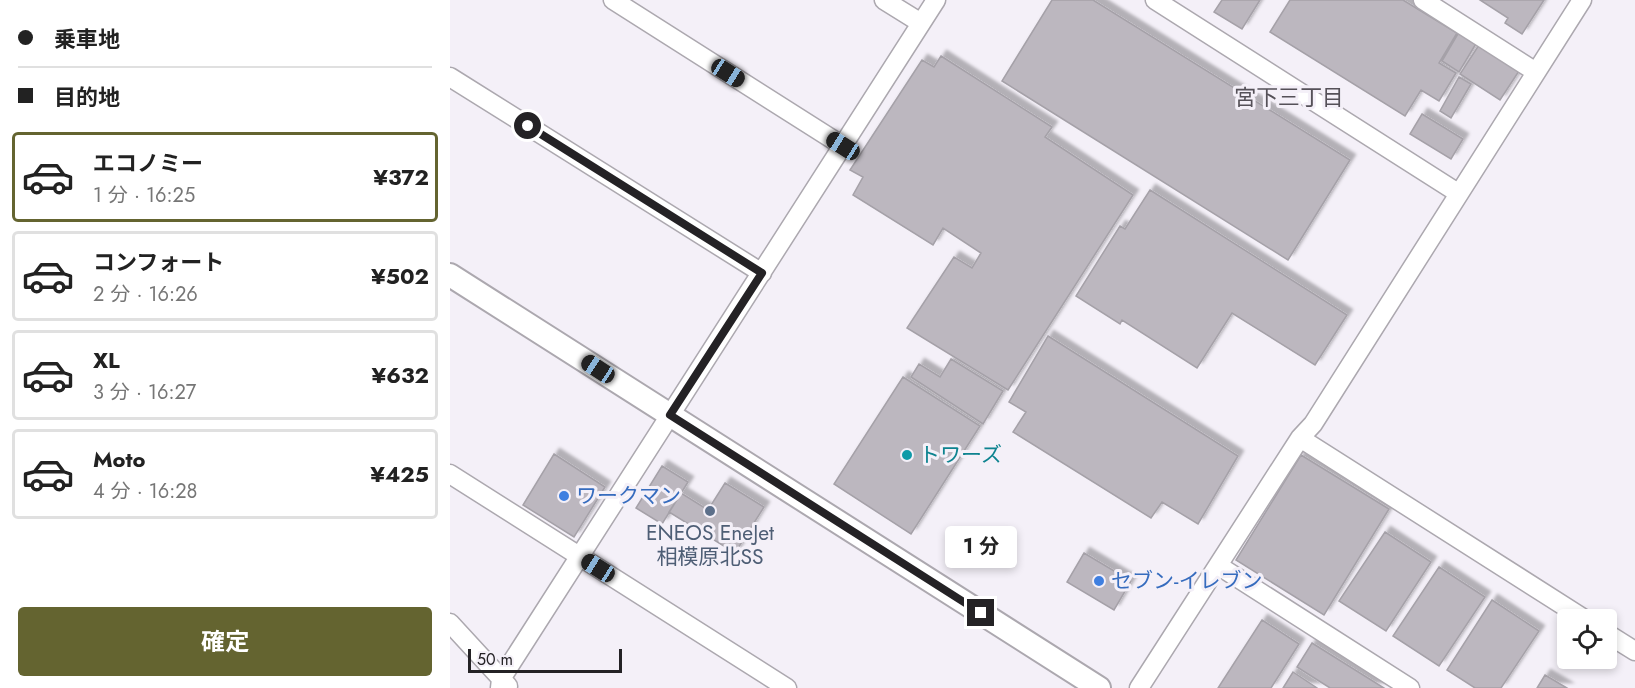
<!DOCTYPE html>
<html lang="ja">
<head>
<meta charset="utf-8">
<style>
	:root { --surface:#fff; --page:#f2f2f2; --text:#222; --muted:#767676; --line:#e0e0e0; --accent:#646430 }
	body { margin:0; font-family:Jost,"Noto Sans JP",sans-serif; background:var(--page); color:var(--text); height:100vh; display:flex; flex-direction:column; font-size:22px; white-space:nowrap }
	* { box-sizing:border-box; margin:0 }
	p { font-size:20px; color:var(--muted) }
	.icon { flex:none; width:33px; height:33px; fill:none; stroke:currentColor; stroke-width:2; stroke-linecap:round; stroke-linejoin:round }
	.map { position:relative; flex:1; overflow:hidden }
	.side { display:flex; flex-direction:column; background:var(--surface); width:450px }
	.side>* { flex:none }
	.guide { display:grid; align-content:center; height:132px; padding:0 18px; background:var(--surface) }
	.fabs { position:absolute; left:1107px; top:609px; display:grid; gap:12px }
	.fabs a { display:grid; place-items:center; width:60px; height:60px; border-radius:6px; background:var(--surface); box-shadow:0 3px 9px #0003; font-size:30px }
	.scale { position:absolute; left:18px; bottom:15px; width:154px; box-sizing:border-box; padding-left:6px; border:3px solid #242225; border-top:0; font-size:16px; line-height:21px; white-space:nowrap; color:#242225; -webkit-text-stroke:4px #f4f0f8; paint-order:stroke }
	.end { position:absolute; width:27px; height:27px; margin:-14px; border:8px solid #242225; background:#fff; box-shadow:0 0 0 3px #fff }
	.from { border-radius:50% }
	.bubble { position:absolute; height:42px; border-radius:6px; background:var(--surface); box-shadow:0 3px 9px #0003; font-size:20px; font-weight:700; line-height:42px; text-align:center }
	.car { position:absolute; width:18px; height:36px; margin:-18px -9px; border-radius:8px; box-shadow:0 0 4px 2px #0007; background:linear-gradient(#222 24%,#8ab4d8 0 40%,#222 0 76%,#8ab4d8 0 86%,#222 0) }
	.guide b { display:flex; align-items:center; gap:21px; height:57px; font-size:22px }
	.guide b+b { border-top:2px solid var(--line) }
	.guide i { width:15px; height:15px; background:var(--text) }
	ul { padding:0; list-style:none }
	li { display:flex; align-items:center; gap:18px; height:90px; margin:0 12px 9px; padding:0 6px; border:3px solid var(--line); border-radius:6px }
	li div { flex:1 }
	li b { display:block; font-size:22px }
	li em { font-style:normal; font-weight:700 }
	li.current { border-color:var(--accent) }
	li>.icon { width:54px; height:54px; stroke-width:1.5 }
	.button { display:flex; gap:12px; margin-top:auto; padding:12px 18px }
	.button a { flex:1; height:69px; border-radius:6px; background:var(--accent); color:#fff; font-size:24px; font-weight:700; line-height:69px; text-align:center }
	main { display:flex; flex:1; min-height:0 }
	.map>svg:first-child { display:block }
	.building { fill:#bcb7bf; stroke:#a5a1a8; stroke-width:1.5; filter:url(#shadow) }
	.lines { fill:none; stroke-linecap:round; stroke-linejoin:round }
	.minor-casing { stroke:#aca8af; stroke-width:21 }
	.tertiary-casing { stroke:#aca8af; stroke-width:26 }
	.minor { stroke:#fff; stroke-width:18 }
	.tertiary { stroke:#fff; stroke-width:22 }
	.route { stroke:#242225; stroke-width:8 }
	.culture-dot { fill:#0f9aa8; stroke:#f4f0f8; stroke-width:2 }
	.shop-dot { fill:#3f7fe0; stroke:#f4f0f8; stroke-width:2 }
	.service-dot { fill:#5c6f8a; stroke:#f4f0f8; stroke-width:2 }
	.labels { text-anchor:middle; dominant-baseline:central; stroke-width:6; stroke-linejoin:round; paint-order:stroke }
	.culture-label { font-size:21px; fill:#0d838f; stroke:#f4f0f8; text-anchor:start }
	.shop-label { font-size:21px; fill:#366cbe; stroke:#f4f0f8; text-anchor:start }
	.service-label { font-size:21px; fill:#4e5e75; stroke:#f4f0f8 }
	.neighbourhood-label { font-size:22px; fill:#555158; stroke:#f4f0f8 }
</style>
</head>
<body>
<main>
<section class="side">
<div class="guide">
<b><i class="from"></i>乗車地</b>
<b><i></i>目的地</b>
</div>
<ul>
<li class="current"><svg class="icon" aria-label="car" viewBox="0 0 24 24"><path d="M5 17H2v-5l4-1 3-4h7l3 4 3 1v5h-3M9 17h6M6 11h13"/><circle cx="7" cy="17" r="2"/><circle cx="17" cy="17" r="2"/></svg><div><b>エコノミー</b><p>1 分 · 16:25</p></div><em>¥372</em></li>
<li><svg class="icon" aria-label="car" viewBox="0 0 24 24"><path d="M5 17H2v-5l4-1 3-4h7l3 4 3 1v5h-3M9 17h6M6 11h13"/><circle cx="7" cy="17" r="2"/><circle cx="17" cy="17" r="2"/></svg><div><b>コンフォート</b><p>2 分 · 16:26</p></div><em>¥502</em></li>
<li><svg class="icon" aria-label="car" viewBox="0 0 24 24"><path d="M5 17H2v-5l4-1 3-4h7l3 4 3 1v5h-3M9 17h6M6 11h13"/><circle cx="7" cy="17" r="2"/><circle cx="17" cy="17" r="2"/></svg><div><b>XL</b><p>3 分 · 16:27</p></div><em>¥632</em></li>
<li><svg class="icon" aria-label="car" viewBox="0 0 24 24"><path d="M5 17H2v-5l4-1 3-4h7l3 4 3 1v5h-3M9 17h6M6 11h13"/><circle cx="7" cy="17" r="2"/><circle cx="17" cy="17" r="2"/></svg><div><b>Moto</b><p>4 分 · 16:28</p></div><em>¥425</em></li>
</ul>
<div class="button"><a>確定</a></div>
</section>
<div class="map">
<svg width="1185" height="688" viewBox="0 0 1185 688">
	<defs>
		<filter id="shadow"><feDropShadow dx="5.5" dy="-5.5" stdDeviation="1.5" flood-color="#0004"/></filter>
	</defs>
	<rect width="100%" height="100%" fill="#f4f0f8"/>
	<path class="building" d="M602 0H643L900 160 838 260 552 81Z
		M772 0H810L792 29 764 12Z
		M840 0H953L1007 33 989 63 1006 73 989 101 971 90 955 116 820 32Z
		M1030 0H1094L1072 34 1055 23 1058 18Z
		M1009 32 1027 42 1009 72 992 61Z
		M1029 45 1069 71 1050 100 1010 74Z
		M491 56 602 127 595 137 683 195 558 390 457 328 504 257 522 268 531 253 493 228 483 245 403 195 413 177 400 170 472 60 484 67Z
		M1009 77 1021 84 1001 118 990 111Z
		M972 114 1013 139 1001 159 960 134Z
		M700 190 897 315 865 365 782 313 747 368 672 320 670 324 626 296 670 226 675 229Z
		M598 336 788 456 748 524 712 502 701 518 563 432 576 412 559 402Z
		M501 359 553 391 533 424 461 377 469 364 490 377Z
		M453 377 530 426 461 534 384 484Z
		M104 454 155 487 124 537 73 505Z
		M851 455 939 509 874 615 786 560Z
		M212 466 238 482 212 524 186 508Z
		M275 483 314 507 285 553 219 512 231 493 258 510Z
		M935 532 981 562 936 631 889 601Z
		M634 553 681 581 664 610 617 582Z
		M989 567 1035 597 989 666 943 636Z
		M1042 600 1089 631 1051 688H1025L997 670Z
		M812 620 849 644 821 688H768Z
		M862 643 934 688H880L847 667Z
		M843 672 867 688H833Z
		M1095 675 1117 688H1087Z"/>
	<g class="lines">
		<g class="minor-casing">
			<path id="minor" d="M163 0 393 146
				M434 0 471 23
				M705 0 1008 193
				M973 0 1086 72
				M0 77 312 273
				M850 438 1136 620
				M0 474 337 688
				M769 566 960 688
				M0 623 58 686
				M1156 633 1185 651
				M50 688 51 679 486 0
				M689 688 850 438 863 424 1132 0"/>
		</g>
		<g class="tertiary-casing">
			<path id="tertiary" d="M0 275 649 688"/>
		</g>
		<use href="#minor" class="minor"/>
		<use href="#tertiary" class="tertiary"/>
	</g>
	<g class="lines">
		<path class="route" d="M78 126 312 273 220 415 531 613"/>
	</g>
	<circle class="culture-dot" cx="457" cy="455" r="6"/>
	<g class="shop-dot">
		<circle cx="114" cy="496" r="6"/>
		<circle cx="649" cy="581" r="6"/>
	</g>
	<circle class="service-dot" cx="260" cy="511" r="6"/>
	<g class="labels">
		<g class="culture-label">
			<text x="469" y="455">トワーズ</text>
		</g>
		<g class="shop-label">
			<text x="126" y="496">ワークマン</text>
			<text x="661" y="581">セブン-イレブン</text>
		</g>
		<g class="service-label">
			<text x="260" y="533">ENEOS EneJet<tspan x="260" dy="24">相模原北SS</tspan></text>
		</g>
		<g class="neighbourhood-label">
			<text x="839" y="97">宮下三丁目</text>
		</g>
	</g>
</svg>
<div class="fabs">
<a><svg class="icon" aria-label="locate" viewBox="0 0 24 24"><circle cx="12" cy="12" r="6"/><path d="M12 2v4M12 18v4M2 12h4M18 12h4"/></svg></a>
</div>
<div class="scale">50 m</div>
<i class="end from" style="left:78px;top:126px"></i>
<i class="end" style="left:531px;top:613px"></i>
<div class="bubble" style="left:495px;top:526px;width:72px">1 分</div>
<i class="car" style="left:278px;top:73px;rotate:122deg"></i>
<i class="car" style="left:393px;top:146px;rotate:302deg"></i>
<i class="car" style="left:148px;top:369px;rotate:303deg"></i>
<i class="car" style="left:148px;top:568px;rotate:302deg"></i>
</div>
</main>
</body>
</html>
